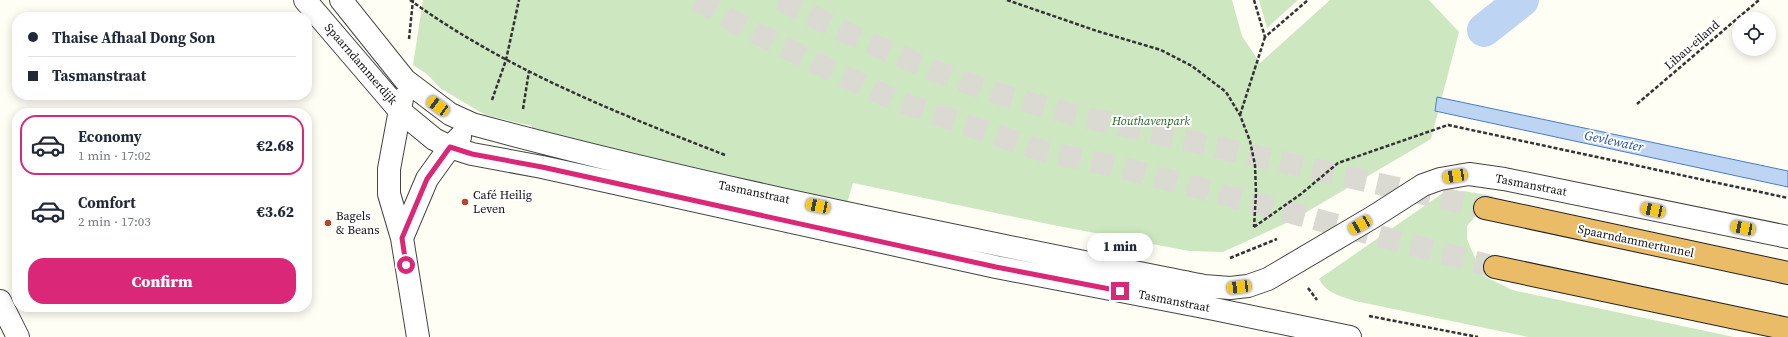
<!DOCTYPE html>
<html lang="en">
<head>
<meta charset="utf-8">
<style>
	:root { --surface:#fff; --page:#f6f6f7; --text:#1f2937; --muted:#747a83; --line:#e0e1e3; --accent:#db2777 }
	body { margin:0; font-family:"Source Serif 4",serif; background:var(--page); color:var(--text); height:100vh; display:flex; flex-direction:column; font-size:15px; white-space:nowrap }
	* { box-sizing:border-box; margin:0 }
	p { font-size:13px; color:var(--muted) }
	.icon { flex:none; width:22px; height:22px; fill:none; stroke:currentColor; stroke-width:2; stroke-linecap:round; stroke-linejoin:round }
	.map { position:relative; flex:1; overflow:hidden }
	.side { position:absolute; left:12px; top:108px; width:300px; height:204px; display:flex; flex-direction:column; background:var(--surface); border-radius:16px; box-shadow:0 2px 10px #0003 }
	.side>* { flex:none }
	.guide { position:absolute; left:12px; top:12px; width:300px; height:88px; border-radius:16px; box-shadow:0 2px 10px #0003; display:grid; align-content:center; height:88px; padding:0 16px; background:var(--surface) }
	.controls { position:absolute; left:1732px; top:12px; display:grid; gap:8px }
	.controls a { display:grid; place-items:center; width:44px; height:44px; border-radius:50%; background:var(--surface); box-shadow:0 2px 10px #0003; font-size:20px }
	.end { position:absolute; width:18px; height:18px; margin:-9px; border:5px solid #db2777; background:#fff; box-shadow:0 0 0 2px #fff }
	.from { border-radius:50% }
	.bubble { position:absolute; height:28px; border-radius:14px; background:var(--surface); box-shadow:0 2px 10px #0003; font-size:13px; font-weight:800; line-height:28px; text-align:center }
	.car { position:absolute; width:12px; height:24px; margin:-12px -6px; border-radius:5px; box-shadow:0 0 3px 1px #0007; background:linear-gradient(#f5c518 24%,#345 0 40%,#f5c518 0 76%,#345 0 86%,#f5c518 0) }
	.guide b { display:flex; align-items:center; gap:14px; height:38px; font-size:15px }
	.guide b+b { border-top:1px solid var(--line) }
	.guide i { width:10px; height:10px; background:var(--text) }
	ul { padding:7px 0 0; list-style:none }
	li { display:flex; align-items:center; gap:12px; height:60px; margin:0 8px 6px; padding:0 8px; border:2px solid transparent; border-radius:16px }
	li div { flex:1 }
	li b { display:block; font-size:15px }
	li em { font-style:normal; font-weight:800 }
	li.on { border-color:var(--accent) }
	li>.icon { width:36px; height:36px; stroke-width:1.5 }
	.action { display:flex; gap:8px; margin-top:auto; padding:8px 16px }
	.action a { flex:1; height:46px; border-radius:16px; background:var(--accent); color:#fff; font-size:16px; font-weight:800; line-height:46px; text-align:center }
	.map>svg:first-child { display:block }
	.green { fill:#cde8c0 }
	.water { fill:#bdd5f3; stroke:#487dc6 }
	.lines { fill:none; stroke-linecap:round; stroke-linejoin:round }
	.canal { stroke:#bdd5f3; stroke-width:34 }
	.highway-tunnel { stroke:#dadad3; stroke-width:22; stroke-dasharray:22 11; stroke-linecap:butt }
	.minor-casing { stroke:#444; stroke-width:24 }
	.highway-casing { stroke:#222; stroke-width:24 }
	.path { stroke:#333; stroke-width:2.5; stroke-dasharray:4 2; stroke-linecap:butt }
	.minor { stroke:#fff; stroke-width:22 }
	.highway { stroke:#ebbc67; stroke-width:22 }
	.route { stroke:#db2777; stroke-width:5 }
	.poi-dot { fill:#ba4330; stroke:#fff; stroke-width:1.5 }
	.labels { text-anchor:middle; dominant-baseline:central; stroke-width:4; stroke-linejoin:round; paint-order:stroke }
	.street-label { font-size:12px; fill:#111; stroke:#fff }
	.park-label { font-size:12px; font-style:italic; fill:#256624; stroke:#fff }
	.poi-label { font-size:12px; fill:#111; stroke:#fff; text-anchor:start }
	.water-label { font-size:13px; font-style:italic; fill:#204f9d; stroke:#fff }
</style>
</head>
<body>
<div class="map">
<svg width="1788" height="337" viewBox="0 0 1788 337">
	<rect width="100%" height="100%" fill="#fefef5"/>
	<path class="green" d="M423 0H1232L1242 36 1260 63 1330 0H1429L1459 32 1431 139 1293 220 1223 252 1189 251 1053 225 853 183 847 203 532 130V126L485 115 440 88 427 74 413 65Z
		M1259 0H1298L1267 28Z
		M1464 191 1493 196 1467 226V239L1482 275 1512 290 1734 337H1528L1355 301C1341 296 1327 294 1319 279L1443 193Z"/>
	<path class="water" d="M1437 97 1788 171V187L1435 111Z"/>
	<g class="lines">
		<path class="canal" d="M1484 30 1522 0"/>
		<path class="highway-tunnel" d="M696 0 729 19 812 61 897 101 1043 151 1123 168 1495 267
			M780 0 851 35 932 70 1002 95 1071 114 1485 208"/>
		<g class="minor-casing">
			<path id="minor" d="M305 0 400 111 434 139 450 147 472 154 542 167 996 267 1214 309 1350 337
				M341 0 405 80 450 114 472 124C713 189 959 237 1204 286L1230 288 1248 286 1268 279 1373 217 1423 185 1440 179 1469 174 1504 179 1788 237
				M402 99 389 169V194L402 238 418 337
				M402 238 427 179 450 147 460 137
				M0 301 18 337"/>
		</g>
		<g class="highway-casing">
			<path id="highway" d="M1485 208 1788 273
				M1495 267 1788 329"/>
		</g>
		<path class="path" d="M410 0C505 69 617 113 725 155
			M1007 0 1097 31 1161 50 1192 66 1226 92 1240 115 1250 141 1255 165 1256 193 1254 227
			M1254 0 1265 37 1308 0
			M409 39 413 0
			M492 100 506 60 519 0
			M1637 104 1759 0
			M523 109 529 71
			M1240 115 1265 37
			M1254 227 1301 194 1338 163 1448 125 1788 198
			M1230 258 1277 239
			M1308 288 1317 300
			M1369 316 1478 337"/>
		<use href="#minor" class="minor"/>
		<use href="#highway" class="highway"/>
	</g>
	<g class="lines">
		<path class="route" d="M406 265 402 238 427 179 450 147 472 154 542 167 996 267 1120 291"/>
	</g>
	<g class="poi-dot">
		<circle cx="465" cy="202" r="4"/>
		<circle cx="328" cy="223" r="4"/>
	</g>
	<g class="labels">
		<g class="street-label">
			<text transform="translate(1692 45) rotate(-41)">Libau-eiland</text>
			<text transform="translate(361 64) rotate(49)">Spaarndammerdijk</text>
			<text transform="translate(1531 185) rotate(11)">Tasmanstraat</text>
			<text transform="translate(754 192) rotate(12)">Tasmanstraat</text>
			<text transform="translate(1636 241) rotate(12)">Spaarndammertunnel</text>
			<text transform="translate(1174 301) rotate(11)">Tasmanstraat</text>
		</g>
		<g class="park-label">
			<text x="1151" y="121">Houthavenpark</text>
		</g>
		<g class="poi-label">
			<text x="473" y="195">Café Heilig<tspan x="473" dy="14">Leven</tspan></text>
			<text x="336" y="216">Bagels<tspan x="336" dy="14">&amp; Beans</tspan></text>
		</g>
		<g class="water-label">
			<text transform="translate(1614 141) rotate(12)">Gevlewater</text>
		</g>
	</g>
</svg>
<div class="controls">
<a><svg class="icon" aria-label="locate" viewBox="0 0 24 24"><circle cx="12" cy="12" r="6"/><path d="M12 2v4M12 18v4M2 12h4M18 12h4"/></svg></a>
</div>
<i class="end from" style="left:406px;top:265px"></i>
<i class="end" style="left:1120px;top:291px"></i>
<div class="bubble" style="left:1087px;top:233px;width:66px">1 min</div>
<i class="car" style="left:438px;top:106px;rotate:306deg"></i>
<i class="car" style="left:1455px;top:176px;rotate:261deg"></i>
<i class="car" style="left:818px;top:206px;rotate:282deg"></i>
<i class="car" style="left:1653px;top:210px;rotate:282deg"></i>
<i class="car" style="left:1360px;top:225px;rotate:240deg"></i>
<i class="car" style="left:1743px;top:228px;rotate:281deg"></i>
<i class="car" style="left:1239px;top:287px;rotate:263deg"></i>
<div class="guide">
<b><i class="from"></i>Thaise Afhaal Dong Son</b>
<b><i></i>Tasmanstraat</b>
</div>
<section class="side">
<ul>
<li class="on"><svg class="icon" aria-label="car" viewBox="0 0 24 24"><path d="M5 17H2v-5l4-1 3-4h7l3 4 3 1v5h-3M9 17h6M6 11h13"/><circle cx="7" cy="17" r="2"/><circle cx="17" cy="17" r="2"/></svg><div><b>Economy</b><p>1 min · 17:02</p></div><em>€2.68</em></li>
<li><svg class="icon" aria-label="car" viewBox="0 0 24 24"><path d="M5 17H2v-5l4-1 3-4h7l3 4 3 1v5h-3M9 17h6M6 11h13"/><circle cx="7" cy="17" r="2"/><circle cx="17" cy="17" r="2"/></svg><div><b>Comfort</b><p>2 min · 17:03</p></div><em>€3.62</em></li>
</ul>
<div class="action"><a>Confirm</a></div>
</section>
</div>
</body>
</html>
